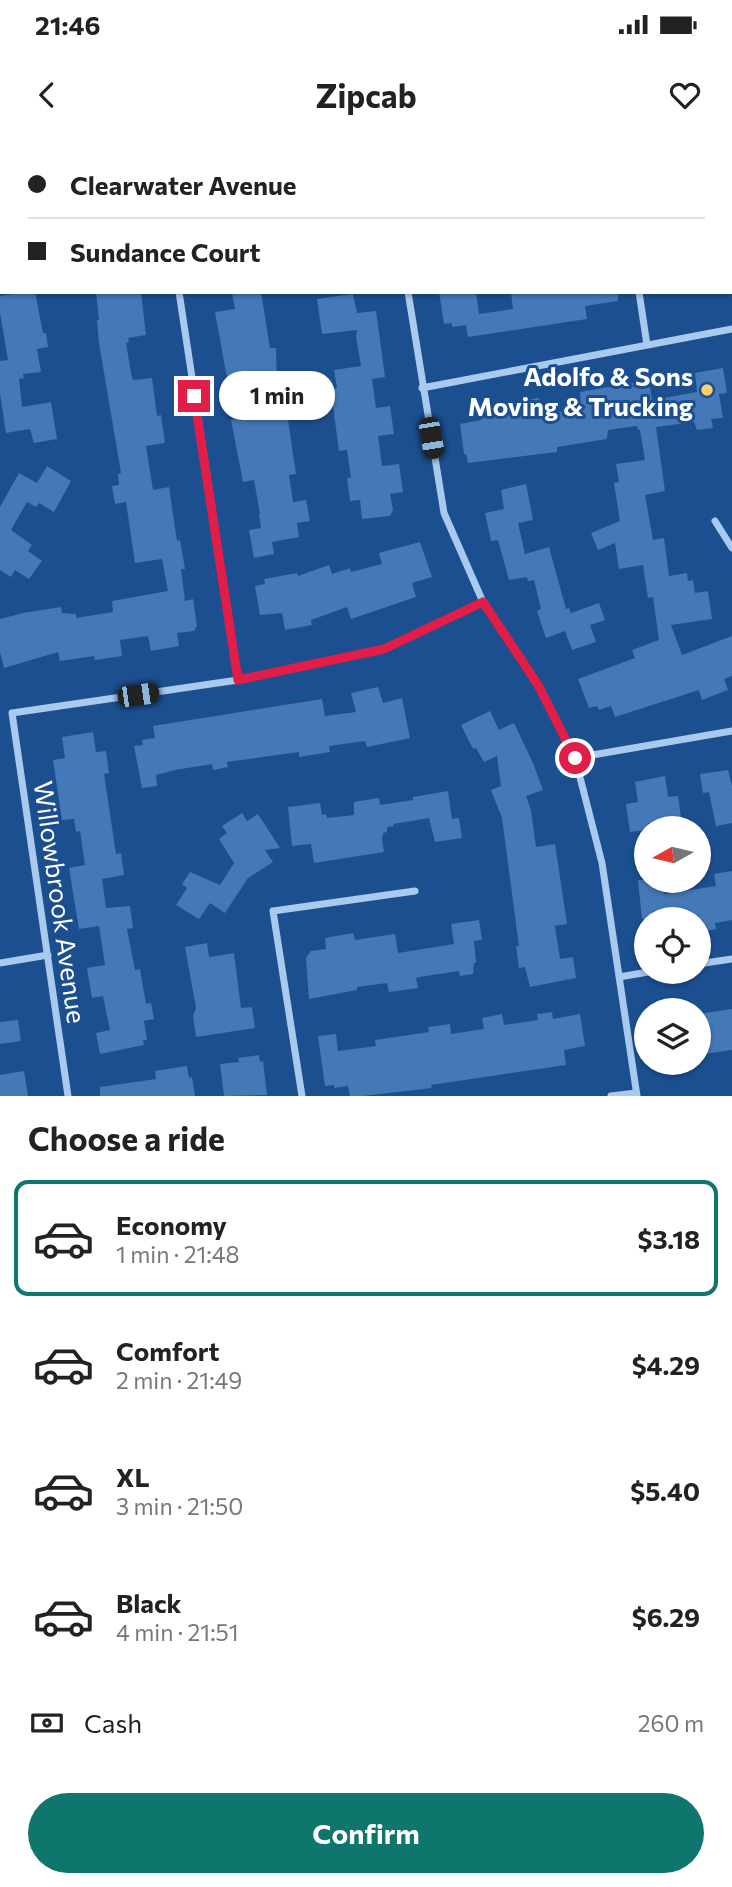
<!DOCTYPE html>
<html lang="en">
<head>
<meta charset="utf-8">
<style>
	:root { --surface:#fff; --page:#f6f6f6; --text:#222; --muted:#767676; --line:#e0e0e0; --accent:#0f766e }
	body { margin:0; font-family:Commissioner,sans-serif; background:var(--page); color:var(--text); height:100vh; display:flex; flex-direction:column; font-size:26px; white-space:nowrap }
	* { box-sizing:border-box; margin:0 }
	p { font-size:23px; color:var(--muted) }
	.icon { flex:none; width:38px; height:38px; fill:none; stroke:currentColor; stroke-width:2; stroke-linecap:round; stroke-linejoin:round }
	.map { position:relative; height:956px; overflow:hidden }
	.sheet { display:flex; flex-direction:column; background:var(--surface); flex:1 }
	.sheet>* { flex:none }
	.top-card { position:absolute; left:0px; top:0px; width:733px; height:154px; box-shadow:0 2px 5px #0004; display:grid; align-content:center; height:154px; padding:0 28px; background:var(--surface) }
	.needle { width:46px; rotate:262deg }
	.buttons { position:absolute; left:634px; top:676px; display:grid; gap:14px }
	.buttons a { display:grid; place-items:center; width:77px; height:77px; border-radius:50%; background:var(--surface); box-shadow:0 2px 5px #0004; font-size:35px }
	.end { position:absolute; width:32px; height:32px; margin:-16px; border:9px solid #e11d48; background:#fff; box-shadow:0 0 0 4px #fff }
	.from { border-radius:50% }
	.bubble { position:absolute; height:49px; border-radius:24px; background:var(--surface); box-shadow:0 2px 5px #0004; font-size:23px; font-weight:700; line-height:49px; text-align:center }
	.car { position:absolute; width:21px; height:42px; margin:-21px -10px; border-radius:9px; box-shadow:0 0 5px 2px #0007; background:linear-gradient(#222 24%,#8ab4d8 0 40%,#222 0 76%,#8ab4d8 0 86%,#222 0) }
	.top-card b { display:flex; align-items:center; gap:24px; height:66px; font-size:26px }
	.top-card b+b { border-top:2px solid var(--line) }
	.top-card i { width:18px; height:18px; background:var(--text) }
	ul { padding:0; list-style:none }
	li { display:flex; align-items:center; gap:21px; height:116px; margin:0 14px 10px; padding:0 14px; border:4px solid transparent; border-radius:14px }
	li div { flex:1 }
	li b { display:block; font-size:26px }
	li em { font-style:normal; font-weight:700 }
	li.current { border-color:var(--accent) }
	li>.icon { width:63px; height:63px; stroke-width:1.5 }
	h2 { padding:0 28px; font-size:32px; line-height:84px }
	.pay { display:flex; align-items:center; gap:18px; height:77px; padding:0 28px; font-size:26px }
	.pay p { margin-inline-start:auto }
	.action { display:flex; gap:14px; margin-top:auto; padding:14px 28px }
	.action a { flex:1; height:80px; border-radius:42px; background:var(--accent); color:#fff; font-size:28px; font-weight:700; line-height:80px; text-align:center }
	.status { display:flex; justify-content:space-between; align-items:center; height:49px; padding:0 35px; background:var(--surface); direction:ltr }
	.status svg { height:19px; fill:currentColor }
	header { display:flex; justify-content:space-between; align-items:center; height:91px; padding:0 28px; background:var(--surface); font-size:32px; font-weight:700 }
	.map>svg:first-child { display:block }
	.building { fill:#4478b7 }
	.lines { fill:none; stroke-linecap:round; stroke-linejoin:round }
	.street { stroke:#a9c9ee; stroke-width:7 }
	.route { stroke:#e11d48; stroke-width:9 }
	.poi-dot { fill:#ffd166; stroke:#1b4f8f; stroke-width:2.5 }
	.labels { text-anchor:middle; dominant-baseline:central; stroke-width:6; stroke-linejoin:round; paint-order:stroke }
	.poi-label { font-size:26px; font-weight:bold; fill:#fff; stroke:#1b4f8f; text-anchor:end }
	.street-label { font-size:26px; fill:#fff; stroke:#1b4f8f }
</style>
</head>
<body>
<div class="status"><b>21:46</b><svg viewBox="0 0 49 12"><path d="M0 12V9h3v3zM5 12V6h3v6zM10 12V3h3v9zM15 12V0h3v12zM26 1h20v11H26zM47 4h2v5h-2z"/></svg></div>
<header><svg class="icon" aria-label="back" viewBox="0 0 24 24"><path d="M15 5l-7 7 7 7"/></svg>Zipcab<svg class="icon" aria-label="heart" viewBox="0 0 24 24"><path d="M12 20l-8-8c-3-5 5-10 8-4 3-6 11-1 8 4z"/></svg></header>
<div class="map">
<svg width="732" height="956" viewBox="0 0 732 956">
	<rect width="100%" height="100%" fill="#1b4f8f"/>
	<path class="building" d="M25 152H35L43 193H46L48 207 37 209 41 232 23 234 24 238 19 239 22 267 51 262 57 299 34 303 30 289 6 293 0 253V221L8 220 0 173V156Z
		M96 152H141L146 195 128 198 129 202 126 203 131 233 133 240 152 238 157 276 161 275 165 303 146 306 153 350 169 347 177 401 180 400 185 429H181L185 461 193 459 197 486 194 491 177 493 179 506 151 511 148 496 120 500 122 516 95 520 94 516 60 521 58 512 4 528 0 512V479L23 473 61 467 62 473 76 474V478L113 472 112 461 168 451 162 419 135 423 126 362 115 364 112 346 119 345 118 334 121 333 99 203 97 180H99Z
		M232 152H261L270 208H276L277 255 284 253 296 334 289 335 293 362 306 360 310 381 297 383 299 397 272 402 274 414 254 418 249 390 261 388 259 375 260 374 254 340 243 342 231 280 252 276 246 235 227 238 215 172 235 169Z
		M439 152H476L479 174 513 169 511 152H618V161L585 166 587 179 468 197 466 185 452 187V183L444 184Z
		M353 154 357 173 376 171 385 237 372 239 376 268 390 266 394 294 378 296 382 326 399 324 403 352 390 354 393 370 390 376 362 379 360 360 350 361 347 338H351L347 310 339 311 333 266 328 267 326 250 337 248 334 230 361 226 356 197 357 190 322 194 317 159Z
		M723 228 727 253 719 254 723 278 711 279 713 288 697 290 694 282 656 287 665 351 645 355 653 400 664 398 669 436 687 433 688 441 693 440 695 453 708 451 712 479 671 485 682 515 732 496V536L724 539 728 550 702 560 699 550 615 577 611 566 599 570 597 566 589 568 578 539 635 518 632 510 659 500 653 457 648 458 643 425 619 429 615 403 598 410 591 393 620 381 614 343 619 342 616 324 645 320 640 290H638L637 286 608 290 607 299 557 307V312L468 323 466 314H464L460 284 481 280 479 267 539 258 542 274 581 269 580 252 649 240 652 260 697 252 695 233Z
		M47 326 71 341 54 372 39 363 36 367 27 362 11 390 32 405 28 411 42 421 29 439 15 430 11 437 0 430V367L19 333 37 343Z
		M526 344 533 380 518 383 525 414 549 407 566 469 569 468 571 473 599 463 605 480 590 485 596 502 572 510 565 491 546 498 537 471 541 469 534 440 528 441 527 437 509 440 498 400 491 401 485 373 504 369 501 350Z
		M420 402 432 437 412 443 416 457 351 479 347 467 311 480 312 485 285 490 282 473 260 475 255 446 265 444 264 439 297 433 298 436 329 425 332 434 350 428 351 432 382 424 379 413Z
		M378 547 383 563 402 558 410 598 367 607 365 601 329 606 330 612 299 617V612L227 622 228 627 213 630 212 624 175 630 156 635 157 646 142 648 134 606 143 605 142 600 155 598 153 586 322 559 325 576 356 572 351 553Z
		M490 571 499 590 514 583 533 623 543 650 526 656 531 670 536 707 555 704 567 784 555 786 560 819 573 817 576 838 530 847 525 827 519 828 516 806H519L502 678 491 650 501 646 497 616 484 622 476 608 473 609 461 585Z
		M93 592 96 612 106 611 109 633 104 634 116 714 121 713 124 735 102 739 106 768 130 766 133 788 127 789 135 830 140 829 146 864 151 863 154 879 144 881 147 900H143L144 905 100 914 96 893 110 890 103 856 92 858 87 828 105 825 99 786 79 789 69 728 85 725 80 691 76 692 74 679 62 680 53 620 65 618 62 597Z
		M728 630 732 646V683L716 686 709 652 703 653 700 634Z
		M665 636 668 657 678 656 681 678 648 683 649 688 646 690 630 692 626 664 638 662 635 642Z
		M448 651 452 679 459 678 462 698 435 702 429 678 393 684 394 686 387 687V692L383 693 382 699 384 712 314 723 311 704 292 706 288 667 320 663 322 675 326 674 327 678 354 675V662L379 658 380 665 413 660V657Z
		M242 673 247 681 258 674 280 708 265 710 273 722 248 738 225 773 210 763 199 779 176 765 187 748 182 744 190 732 220 745 234 723 219 699 227 693 222 686Z
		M732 731V780L715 783 716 789 698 792V779H642L638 740H662L664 754 716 746 714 734Z
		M479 780 482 800 474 801 476 823H474L473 834 460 836 459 831 419 837 416 838 418 848 389 852 387 843 357 847V850L309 859 306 818 311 811 326 809 325 798 353 793 355 800 395 794 398 813 454 804 451 784Z
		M207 803 209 817 234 813 241 868 252 867 255 888 196 897 193 876 196 868 185 807Z
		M732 869V910L698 915V874Z
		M552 872 553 879 580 874 585 906 564 910 566 925 431 945 432 948 363 956H350L348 946 334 948V945L325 946 318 896 336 894 338 911 376 906 375 900 429 892 428 887 450 884 451 894 484 889 482 878 502 874 504 885 538 880 537 874Z
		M18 880 21 901 0 904V882Z
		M259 915 260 922 263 921 267 955 224 956 220 924 239 922 238 918Z
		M187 926 189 938 192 937 195 956H100V947L156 939 155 931Z
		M24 931 28 956H0V935Z"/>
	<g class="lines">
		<path class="street" d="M385 0V2
			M616 0V2
			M156 1V2
			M179 152 238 540
			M408 152 444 373 483 462 538 545 575 618 602 723 637 956
			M639 152 647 205
			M422 248 732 189
			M715 381 732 408
			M575 618 732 591
			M0 823 48 815
			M698 824 732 819
			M619 837 654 831
			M68 956 12 573 238 540 384 509 483 462
			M302 956 273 771 415 751
			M611 956 636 953"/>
	</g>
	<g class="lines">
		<path class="route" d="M194 256 238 540 384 509 483 462 538 545 575 618"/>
	</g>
	<circle class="poi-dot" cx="707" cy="250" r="7"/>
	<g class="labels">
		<g class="poi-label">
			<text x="693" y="235">Adolfo &amp; Sons<tspan x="693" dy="30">Moving &amp; Trucking</tspan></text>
		</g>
		<g class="street-label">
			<text transform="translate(61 762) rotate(82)">Willowbrook Avenue</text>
		</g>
	</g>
</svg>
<div class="buttons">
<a><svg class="needle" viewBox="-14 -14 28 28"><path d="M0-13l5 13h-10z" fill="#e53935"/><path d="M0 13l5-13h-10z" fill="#767676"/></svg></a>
<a><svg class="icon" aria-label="locate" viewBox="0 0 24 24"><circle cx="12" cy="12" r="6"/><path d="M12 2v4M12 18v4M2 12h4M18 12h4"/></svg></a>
<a><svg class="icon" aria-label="layers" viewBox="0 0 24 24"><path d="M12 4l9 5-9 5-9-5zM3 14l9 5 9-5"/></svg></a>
</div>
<i class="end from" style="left:575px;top:618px"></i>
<i class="end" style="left:194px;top:256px"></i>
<div class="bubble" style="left:219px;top:231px;width:116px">1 min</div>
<i class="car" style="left:431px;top:298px;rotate:170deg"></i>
<i class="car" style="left:138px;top:555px;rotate:82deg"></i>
<div class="top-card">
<b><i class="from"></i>Clearwater Avenue</b>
<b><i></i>Sundance Court</b>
</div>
</div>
<section class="sheet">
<h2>Choose a ride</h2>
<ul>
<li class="current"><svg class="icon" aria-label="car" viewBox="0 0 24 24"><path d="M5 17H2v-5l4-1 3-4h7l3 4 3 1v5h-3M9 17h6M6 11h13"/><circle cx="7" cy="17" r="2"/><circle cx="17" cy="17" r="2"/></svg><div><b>Economy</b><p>1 min · 21:48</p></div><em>$3.18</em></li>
<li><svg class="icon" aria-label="car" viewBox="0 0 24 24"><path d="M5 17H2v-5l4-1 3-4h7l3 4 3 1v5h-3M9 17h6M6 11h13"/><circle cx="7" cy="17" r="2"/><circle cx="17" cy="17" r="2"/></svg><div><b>Comfort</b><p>2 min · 21:49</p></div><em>$4.29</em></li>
<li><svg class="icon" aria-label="car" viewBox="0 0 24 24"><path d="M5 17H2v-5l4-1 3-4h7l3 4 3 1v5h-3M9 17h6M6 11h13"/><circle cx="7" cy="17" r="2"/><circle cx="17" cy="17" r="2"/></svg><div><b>XL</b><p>3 min · 21:50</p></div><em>$5.40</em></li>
<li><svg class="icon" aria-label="car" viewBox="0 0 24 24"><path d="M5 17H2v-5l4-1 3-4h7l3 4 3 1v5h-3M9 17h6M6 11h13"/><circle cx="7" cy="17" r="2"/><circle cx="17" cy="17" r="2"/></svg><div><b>Black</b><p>4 min · 21:51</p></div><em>$6.29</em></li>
</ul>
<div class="pay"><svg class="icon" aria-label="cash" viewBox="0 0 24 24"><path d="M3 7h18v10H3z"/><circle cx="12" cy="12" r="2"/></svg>Cash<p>260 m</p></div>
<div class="action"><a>Confirm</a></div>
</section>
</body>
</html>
